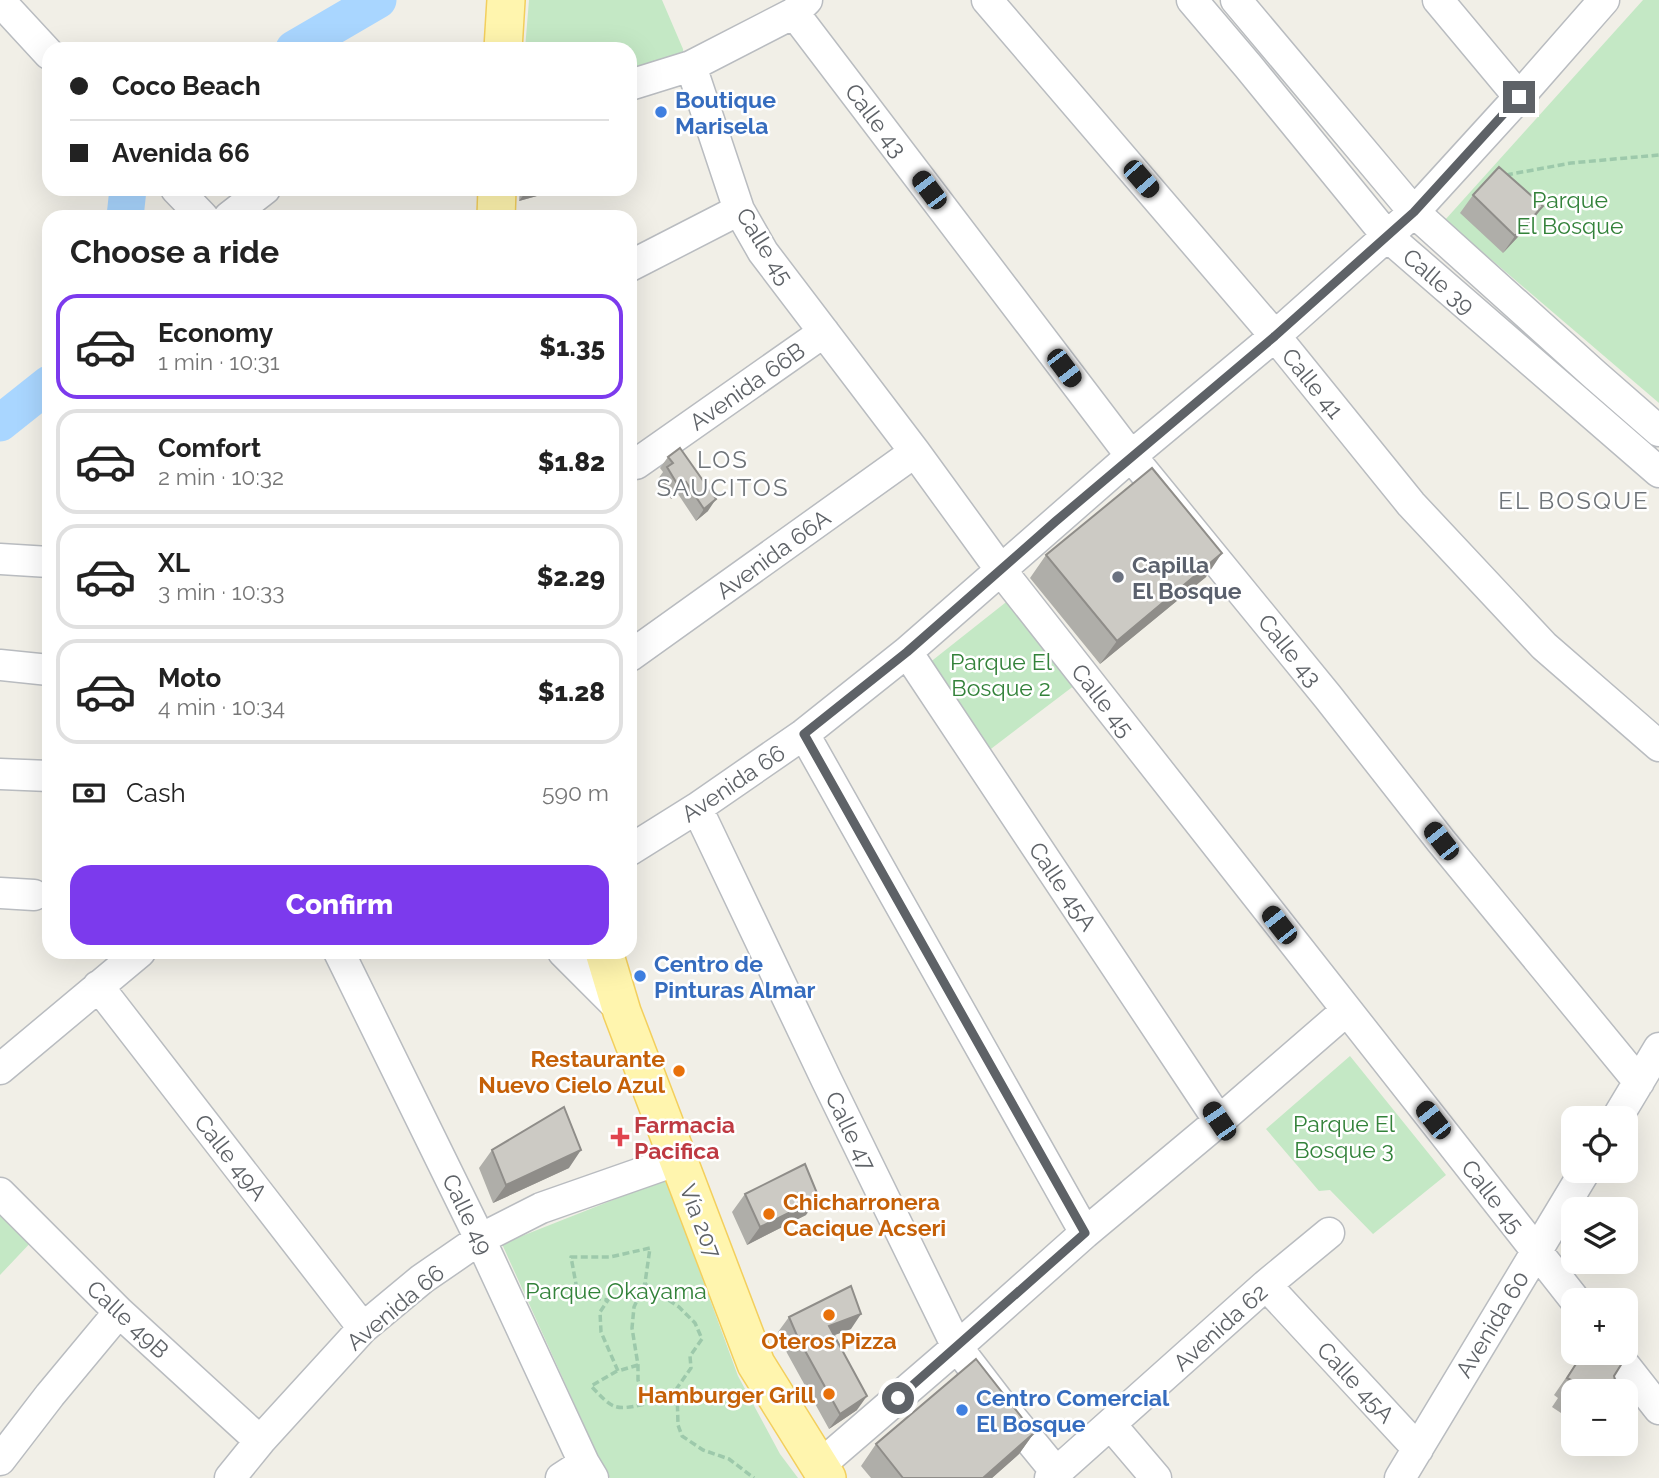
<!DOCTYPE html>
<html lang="en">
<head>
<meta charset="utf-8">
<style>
	:root { --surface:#fff; --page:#f2f2f2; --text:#222; --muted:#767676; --line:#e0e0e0; --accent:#7c3aed }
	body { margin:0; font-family:Raleway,sans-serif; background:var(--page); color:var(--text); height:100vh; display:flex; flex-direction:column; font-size:26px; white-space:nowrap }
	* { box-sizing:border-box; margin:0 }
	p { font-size:23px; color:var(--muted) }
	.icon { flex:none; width:38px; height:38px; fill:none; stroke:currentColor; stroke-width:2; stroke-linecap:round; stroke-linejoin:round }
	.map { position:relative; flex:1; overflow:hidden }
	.sheet { position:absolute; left:42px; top:210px; width:595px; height:749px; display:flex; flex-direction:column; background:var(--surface); border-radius:21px; box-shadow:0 7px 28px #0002 }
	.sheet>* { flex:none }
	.hud { position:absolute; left:42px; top:42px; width:595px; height:154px; border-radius:21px; box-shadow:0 7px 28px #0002; display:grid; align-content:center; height:154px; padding:0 28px; background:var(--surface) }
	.controls { position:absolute; left:1561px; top:1106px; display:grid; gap:14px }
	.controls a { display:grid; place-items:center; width:77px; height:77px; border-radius:14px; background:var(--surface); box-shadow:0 7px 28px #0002; font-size:35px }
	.end { position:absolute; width:32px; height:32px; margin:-16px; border:9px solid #5e6267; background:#fff; box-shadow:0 0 0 4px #fff }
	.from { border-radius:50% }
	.car { position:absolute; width:21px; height:42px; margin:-21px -10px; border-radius:9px; box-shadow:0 0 5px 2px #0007; background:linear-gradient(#222 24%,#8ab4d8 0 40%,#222 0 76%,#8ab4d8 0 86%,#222 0) }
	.hud b { display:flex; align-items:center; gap:24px; height:66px; font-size:26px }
	.hud b+b { border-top:2px solid var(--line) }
	.hud i { width:18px; height:18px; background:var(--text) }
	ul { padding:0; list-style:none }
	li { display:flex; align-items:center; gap:21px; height:105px; margin:0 14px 10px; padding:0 14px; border:4px solid var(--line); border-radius:21px }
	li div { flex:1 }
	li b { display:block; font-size:26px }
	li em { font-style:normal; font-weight:800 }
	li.on { border-color:var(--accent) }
	li>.icon { width:63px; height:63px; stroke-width:1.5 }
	h2 { padding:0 28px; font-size:32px; line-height:84px }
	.pay { display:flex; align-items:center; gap:18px; height:77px; padding:0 28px; font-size:26px }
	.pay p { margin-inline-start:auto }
	.cta { display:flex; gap:14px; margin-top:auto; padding:14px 28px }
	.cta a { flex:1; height:80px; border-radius:21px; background:var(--accent); color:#fff; font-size:28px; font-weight:800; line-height:80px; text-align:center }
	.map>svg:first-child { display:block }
	.green { fill:#c4e8c5 }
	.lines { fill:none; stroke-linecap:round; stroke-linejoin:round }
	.river { stroke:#a9d6ff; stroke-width:37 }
	.minor-casing { stroke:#b9bcc0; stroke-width:33 }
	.major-casing { stroke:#f3cf5d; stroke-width:40 }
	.path { stroke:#9dc9ab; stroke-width:3.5; stroke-dasharray:7 3.5; stroke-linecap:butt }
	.minor { stroke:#fff; stroke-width:30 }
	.major { stroke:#fff5ae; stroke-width:37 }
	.wall { fill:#afaea9 }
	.shaded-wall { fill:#8f8d89 }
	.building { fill:#cccac4; stroke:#8f8d89; stroke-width:2 }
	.route { stroke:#5e6267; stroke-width:9 }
	.shop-dot { fill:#3f7fe0; stroke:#fff; stroke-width:2.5 }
	.worship-dot { fill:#6b7280; stroke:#fff; stroke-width:2.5 }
	.food-dot { fill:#e8710a; stroke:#fff; stroke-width:2.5 }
	.health-dot { fill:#e0444e; stroke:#fff; stroke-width:2.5 }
	.labels { text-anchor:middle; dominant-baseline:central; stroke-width:5; stroke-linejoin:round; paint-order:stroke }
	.shop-label { font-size:23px; font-weight:bold; fill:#366cbe; stroke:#fff; text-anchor:start }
	.street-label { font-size:23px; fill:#5e6267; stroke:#fff }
	.park-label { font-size:23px; fill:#33823a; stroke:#fff }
	.worship-label { font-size:23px; font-weight:bold; fill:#5b616d; stroke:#fff; text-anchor:start }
	.food-label { font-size:23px; font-weight:bold; fill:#c56008; stroke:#fff; text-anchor:end }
	.health-label { font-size:23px; font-weight:bold; fill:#be3a42; stroke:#fff; text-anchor:start }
	.neighbourhood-label { font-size:24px; letter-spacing:2px; fill:#6f7479; stroke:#fff }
</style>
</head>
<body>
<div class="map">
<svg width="1659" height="1478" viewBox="0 0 1659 1478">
	<rect width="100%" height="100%" fill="#f1efe7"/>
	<path class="green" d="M529 0H662L683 49 684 59 630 78V49H525Z
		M1643 0H1659V403L1445 220Z
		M1010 599 1075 685 979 758 919 671Z
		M1350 1056 1446 1175 1373 1234 1330 1190 1319 1191 1266 1129Z
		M666 1179 738 1376 780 1454 798 1478H610L603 1467 502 1244Z
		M0 1204 35 1238 0 1275Z"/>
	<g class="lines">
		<path class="river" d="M294 49 378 0
			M125 217 128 189
			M0 423 49 384"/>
		<g class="minor-casing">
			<path id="minor" d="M987 0 1275 336 1411 504 1544 646 1659 746
				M1192 0 1248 66 1387 236 1659 472
				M1236 0 1414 212 1595 375 1659 431
				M1438 0 1519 97
				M0 1 49 54
				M794 13 1131 456 1328 697 1441 841 1639 1082
				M691 66 739 210 763 252 915 452 1000 569 1575 1300
				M630 85 691 66 794 13 807 0
				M176 189 203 217
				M229 217 265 189
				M630 266 739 210
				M636 464 824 332
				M0 559 49 562
				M907 652 1219 1121
				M630 656 915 452
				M0 665 49 670
				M804 734 1085 1233
				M0 774 49 776
				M697 808 827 1081 957 1347 1006 1411 1056 1472
				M630 850 697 808 804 734 907 652 1131 456 1275 336 1414 212 1519 97 1604 0
				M0 893 34 895
				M339 952 480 1239 584 1463 593 1478
				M563 952 622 1011
				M98 986 363 1328
				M0 1069 140 952
				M1617 1118 1659 1048
				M0 1193 119 1312 260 1441
				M1266 1285 1418 1449
				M1615 1353 1659 1409
				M1111 1425 1156 1478
				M0 1460 50 1395 119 1312
				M819 1466 957 1347 1085 1233 1219 1121 1346 1011
				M230 1478 260 1441 363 1328 422 1279 480 1239 541 1208 678 1160
				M561 1478 584 1463
				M1050 1478 1266 1285 1329 1233
				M1400 1478 1585 1171"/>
		</g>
		<g class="major-casing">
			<path id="major" d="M503 49 506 0
				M496 217 497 189
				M604 952 622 1012 756 1364 827 1478"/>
		</g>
		<path class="path" d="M1506 175 1571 163 1659 155
			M638 1365 618 1371 601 1332 600 1312 608 1300 576 1295V1284L571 1257H610L650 1248 645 1283 655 1296 667 1299 679 1307 695 1323 702 1339 690 1356 691 1368 677 1388 678 1425 682 1436 703 1450 729 1459 754 1478
			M617 1371 591 1386C613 1409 614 1411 645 1404L638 1380V1365L632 1328 634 1307 645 1283"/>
		<use href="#minor" class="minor"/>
		<use href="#major" class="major"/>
	</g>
	<path class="wall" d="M520 189H562L519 201Z
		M1473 195 1530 224 1503 253 1460 213Z
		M668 457 708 511 696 521 678 494 671 499 658 479 663 472 660 468Z
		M1046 555 1206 577 1100 664 1030 578Z
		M492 1150 569 1168 493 1203 479 1168Z
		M745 1194 806 1215 747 1245 732 1212Z
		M789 1317 851 1329 834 1335 857 1410 829 1429 787 1353 778 1332Z
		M1583 1353H1619L1573 1391V1421L1552 1407 1558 1398 1554 1395Z
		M1034 1433 1019 1454 992 1478H871L861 1466 876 1444Z"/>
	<path class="shaded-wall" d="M528 189H562L519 201Z
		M1543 206 1530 224 1503 253 1515 236Z
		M686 482 678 494 671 499 679 487Z
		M716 499 708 511 696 521 704 509Z
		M1222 553 1206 577 1100 664 1117 641Z
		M581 1150 569 1168 493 1203 506 1185Z
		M819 1198 806 1215 747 1245 760 1227Z
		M861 1314 851 1329 819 1341 829 1326Z
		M867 1396 857 1410 829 1429 840 1414Z
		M1034 1433 1019 1454 992 1478H983Z"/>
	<path class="building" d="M1499 167 1543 206 1515 236 1473 195Z
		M680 448 716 499 704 509 686 482 679 487 667 467 673 463 668 457Z
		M1152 468 1222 553 1117 641 1046 555Z
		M564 1107 581 1150 506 1185 492 1150Z
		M805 1164 819 1198 760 1227 745 1194Z
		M851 1286 861 1314 829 1326 867 1396 840 1414 798 1338 789 1317Z
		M1583 1353H1619L1624 1360 1614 1376 1615 1380 1610 1390 1612 1391H1573V1395L1565 1389 1571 1380 1567 1378Z
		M976 1359 1034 1433 983 1478H903L876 1444Z"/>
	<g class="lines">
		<path class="route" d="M898 1398 1085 1233 804 734 907 652 1056 521 1275 336 1331 286 1414 212 1519 97"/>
	</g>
	<g class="shop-dot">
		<circle cx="661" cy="112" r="7"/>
		<circle cx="640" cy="976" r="7"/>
		<circle cx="962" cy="1410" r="7"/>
	</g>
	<circle class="worship-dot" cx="1118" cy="577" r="7"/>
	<g class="food-dot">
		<circle cx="679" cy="1071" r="7"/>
		<circle cx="769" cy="1214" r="7"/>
		<circle cx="829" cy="1315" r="7"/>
		<circle cx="829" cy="1394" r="7"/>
	</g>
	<path class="health-dot" d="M616.5 1126.5h7v7h7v7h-7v7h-7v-7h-7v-7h7z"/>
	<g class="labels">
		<g class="shop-label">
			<text x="675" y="99">Boutique<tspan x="675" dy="26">Marisela</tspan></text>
			<text x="654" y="963">Centro de<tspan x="654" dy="26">Pinturas Almar</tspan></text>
			<text x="976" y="1397">Centro Comercial<tspan x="976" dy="26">El Bosque</tspan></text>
		</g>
		<g class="street-label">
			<text transform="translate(876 120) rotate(53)">Calle 43</text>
			<text transform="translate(765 246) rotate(58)">Calle 45</text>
			<text transform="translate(1439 281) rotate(41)">Calle 39</text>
			<text transform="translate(1313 383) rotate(51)">Calle 41</text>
			<text transform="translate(747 386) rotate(-35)">Avenida 66B</text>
			<text transform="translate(773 554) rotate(-36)">Avenida 66A</text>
			<text transform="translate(1290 650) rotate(51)">Calle 43</text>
			<text transform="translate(1103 700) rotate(52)">Calle 45</text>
			<text transform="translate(733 783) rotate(-34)">Avenida 66</text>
			<text transform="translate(1063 886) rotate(56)">Calle 45A</text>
			<text transform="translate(851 1131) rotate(64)">Calle 47</text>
			<text transform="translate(231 1157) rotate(52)">Calle 49A</text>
			<text transform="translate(1493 1196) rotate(52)">Calle 45</text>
			<text transform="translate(468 1214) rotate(64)">Calle 49</text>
			<text transform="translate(701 1221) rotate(69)">Vía 207</text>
			<text transform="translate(395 1307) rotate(-40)">Avenida 66</text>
			<text transform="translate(128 1319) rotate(43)">Calle 49B</text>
			<text transform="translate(1492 1324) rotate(-59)">Avenida 60</text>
			<text transform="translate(1220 1327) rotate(-42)">Avenida 62</text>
			<text transform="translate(1356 1382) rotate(47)">Calle 45A</text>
		</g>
		<g class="park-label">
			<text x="1570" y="199">Parque<tspan x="1570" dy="26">El Bosque</tspan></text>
			<text x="1001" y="661">Parque El<tspan x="1001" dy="26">Bosque 2</tspan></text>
			<text x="1344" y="1123">Parque El<tspan x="1344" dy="26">Bosque 3</tspan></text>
			<text x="616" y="1290">Parque Okayama</text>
		</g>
		<g class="worship-label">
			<text x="1132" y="564">Capilla<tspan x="1132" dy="26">El Bosque</tspan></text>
		</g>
		<g class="food-label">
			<text x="665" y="1058">Restaurante<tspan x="665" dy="26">Nuevo Cielo Azul</tspan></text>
			<text x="783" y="1201" text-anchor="start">Chicharronera<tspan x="783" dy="26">Cacique Acseri</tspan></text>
			<text x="829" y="1340" text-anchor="middle">Oteros Pizza</text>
			<text x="815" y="1394">Hamburger Grill</text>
		</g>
		<g class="health-label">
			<text x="634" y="1124">Farmacia<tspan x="634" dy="26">Pacifica</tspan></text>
		</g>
		<g class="neighbourhood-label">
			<text x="723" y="459">LOS<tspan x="723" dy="28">SAUCITOS</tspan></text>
			<text x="1574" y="500">EL BOSQUE</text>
		</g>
	</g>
</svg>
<div class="controls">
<a><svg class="icon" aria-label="locate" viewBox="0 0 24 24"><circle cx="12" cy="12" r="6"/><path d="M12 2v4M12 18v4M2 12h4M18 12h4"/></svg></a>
<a><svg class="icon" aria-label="layers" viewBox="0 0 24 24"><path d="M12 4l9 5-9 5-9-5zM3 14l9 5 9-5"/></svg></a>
<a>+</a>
<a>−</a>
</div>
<i class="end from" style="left:898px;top:1398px"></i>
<i class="end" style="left:1519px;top:97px"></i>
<i class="car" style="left:1141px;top:179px;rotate:139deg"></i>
<i class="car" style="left:929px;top:190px;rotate:323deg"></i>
<i class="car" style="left:1064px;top:368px;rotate:143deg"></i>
<i class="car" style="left:1441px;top:841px;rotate:322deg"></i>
<i class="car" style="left:1279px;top:925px;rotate:322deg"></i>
<i class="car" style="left:1433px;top:1120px;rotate:322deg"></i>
<i class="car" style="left:1219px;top:1121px;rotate:326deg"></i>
<div class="hud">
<b><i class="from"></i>Coco Beach</b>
<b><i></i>Avenida 66</b>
</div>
<section class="sheet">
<h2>Choose a ride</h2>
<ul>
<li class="on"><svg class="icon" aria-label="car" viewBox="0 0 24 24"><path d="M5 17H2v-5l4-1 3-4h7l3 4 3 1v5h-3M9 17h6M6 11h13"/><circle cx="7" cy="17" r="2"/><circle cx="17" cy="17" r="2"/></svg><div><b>Economy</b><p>1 min · 10:31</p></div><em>$1.35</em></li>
<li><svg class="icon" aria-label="car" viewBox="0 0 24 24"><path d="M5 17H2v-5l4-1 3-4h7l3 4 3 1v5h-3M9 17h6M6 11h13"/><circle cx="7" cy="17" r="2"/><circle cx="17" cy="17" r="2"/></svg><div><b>Comfort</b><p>2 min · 10:32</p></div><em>$1.82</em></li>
<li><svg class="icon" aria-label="car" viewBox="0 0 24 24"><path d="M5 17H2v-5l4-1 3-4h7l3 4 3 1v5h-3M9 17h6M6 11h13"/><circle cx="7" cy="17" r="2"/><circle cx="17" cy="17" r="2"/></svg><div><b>XL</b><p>3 min · 10:33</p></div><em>$2.29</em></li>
<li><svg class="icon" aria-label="car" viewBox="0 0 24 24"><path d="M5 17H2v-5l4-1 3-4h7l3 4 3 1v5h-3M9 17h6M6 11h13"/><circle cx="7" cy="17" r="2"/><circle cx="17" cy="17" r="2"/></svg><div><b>Moto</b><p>4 min · 10:34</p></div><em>$1.28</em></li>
</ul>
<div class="pay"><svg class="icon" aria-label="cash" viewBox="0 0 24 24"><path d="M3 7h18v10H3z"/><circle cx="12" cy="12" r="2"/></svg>Cash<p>590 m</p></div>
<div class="cta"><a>Confirm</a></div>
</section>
</div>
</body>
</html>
